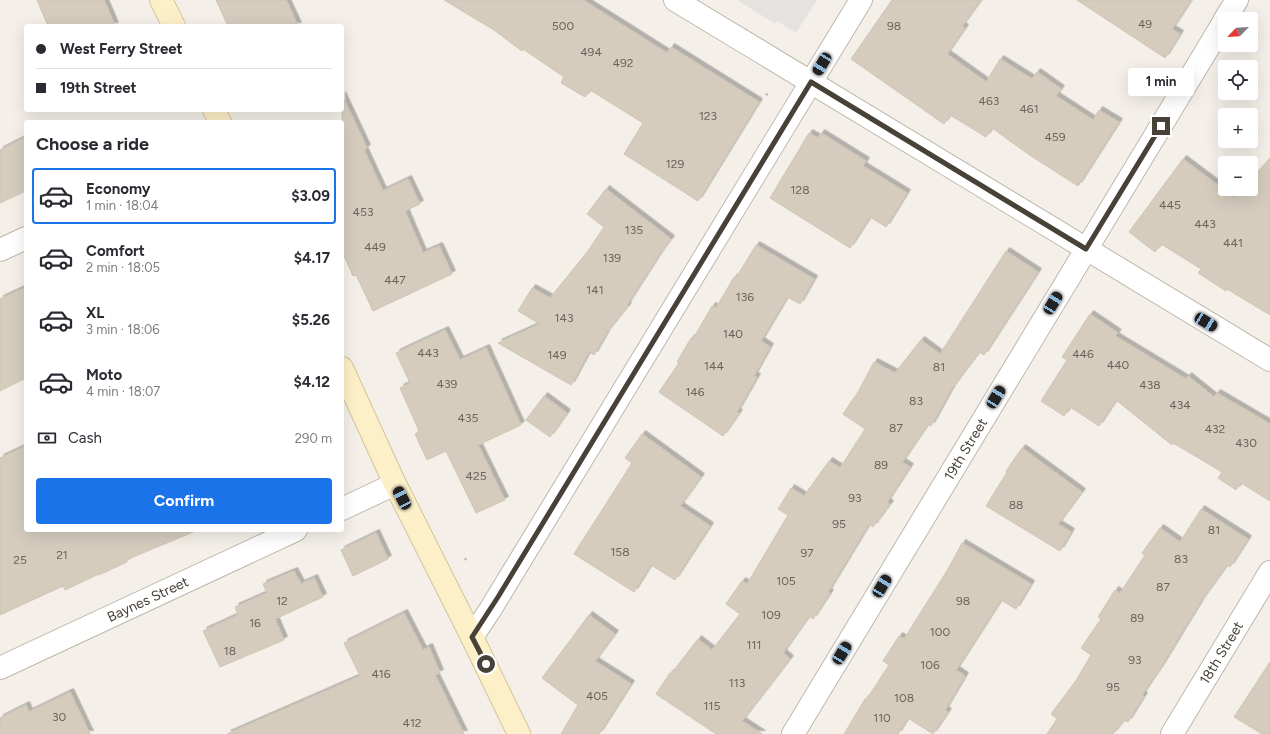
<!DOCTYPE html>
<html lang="en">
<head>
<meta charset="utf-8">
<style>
	:root { --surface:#fff; --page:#f7f7f7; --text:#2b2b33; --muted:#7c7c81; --line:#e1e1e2; --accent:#1a73e8 }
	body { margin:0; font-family:Figtree,sans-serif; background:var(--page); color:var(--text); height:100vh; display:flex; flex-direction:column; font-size:15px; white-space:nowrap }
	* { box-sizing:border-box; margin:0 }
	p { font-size:13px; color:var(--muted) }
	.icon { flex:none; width:22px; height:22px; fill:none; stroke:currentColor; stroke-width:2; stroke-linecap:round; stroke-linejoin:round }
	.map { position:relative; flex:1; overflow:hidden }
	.panel { position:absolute; left:24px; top:120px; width:320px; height:412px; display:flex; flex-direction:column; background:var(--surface); border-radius:4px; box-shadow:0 4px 16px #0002 }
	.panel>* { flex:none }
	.banner { position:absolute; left:24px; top:24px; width:320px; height:88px; border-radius:4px; box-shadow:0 4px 16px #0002; display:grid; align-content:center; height:88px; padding:0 12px; background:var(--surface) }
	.needle { width:26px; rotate:246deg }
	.fabs { position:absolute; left:1218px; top:12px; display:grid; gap:8px }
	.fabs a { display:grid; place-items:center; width:40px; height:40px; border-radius:4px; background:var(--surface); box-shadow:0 4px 16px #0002; font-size:20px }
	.end { position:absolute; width:18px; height:18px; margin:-9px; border:5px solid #474137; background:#fff; box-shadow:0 0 0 2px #fff }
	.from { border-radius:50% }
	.bubble { position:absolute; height:28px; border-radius:4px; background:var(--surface); box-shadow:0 4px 16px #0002; font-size:13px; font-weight:700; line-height:28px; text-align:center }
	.car { position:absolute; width:12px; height:24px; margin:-12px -6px; border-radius:5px; box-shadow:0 0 3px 1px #0007; background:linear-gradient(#222 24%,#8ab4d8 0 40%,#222 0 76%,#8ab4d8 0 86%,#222 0) }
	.banner b { display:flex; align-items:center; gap:14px; height:38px; font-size:15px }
	.banner b+b { border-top:1px solid var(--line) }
	.banner i { width:10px; height:10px; background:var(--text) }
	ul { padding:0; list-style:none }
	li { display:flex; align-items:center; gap:12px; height:56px; margin:0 8px 6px; padding:0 4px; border:2px solid transparent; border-radius:4px }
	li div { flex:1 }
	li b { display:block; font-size:15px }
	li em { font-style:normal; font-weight:700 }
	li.selected { border-color:var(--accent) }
	li>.icon { width:36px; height:36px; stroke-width:1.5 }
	h2 { padding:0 12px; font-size:18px; line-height:48px }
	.pay { display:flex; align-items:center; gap:10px; height:44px; padding:0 12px; font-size:15px }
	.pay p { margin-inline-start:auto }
	.primary-button { display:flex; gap:8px; margin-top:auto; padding:8px 12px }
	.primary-button a { flex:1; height:46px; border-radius:4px; background:var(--accent); color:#fff; font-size:16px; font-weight:700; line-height:46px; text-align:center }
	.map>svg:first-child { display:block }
	.parking { fill:#e5e3e0 }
	.building { fill:#d5ccbe; stroke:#d0c4b2; filter:url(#shadow) }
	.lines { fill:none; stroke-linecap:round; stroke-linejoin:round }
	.street-casing { stroke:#bfb8ab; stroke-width:24 }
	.secondary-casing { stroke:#d3c399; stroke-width:24 }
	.path { stroke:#c1b49d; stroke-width:2.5; stroke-dasharray:2 2; stroke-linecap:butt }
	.street { stroke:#fff; stroke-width:22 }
	.secondary { stroke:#fdf0c9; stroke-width:22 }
	.route { stroke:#474137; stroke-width:5 }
	.labels { text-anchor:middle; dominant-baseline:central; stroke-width:4; stroke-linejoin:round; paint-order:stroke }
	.number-label { font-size:12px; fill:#6a6459 }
	.street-label { font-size:14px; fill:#474137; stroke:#fff }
</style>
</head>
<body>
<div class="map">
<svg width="1270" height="734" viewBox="0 0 1270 734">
	<defs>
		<filter id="shadow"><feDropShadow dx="3.5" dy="-3.5" stdDeviation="0" flood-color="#0004"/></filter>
	</defs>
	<rect width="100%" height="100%" fill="#f4f0e9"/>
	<path class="parking" d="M737 0H817L796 33 777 21 775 24Z"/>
	<path class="building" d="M37 0H104L115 26H48Z
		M216 0H286L298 26H228Z
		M444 0H583L667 53 671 47 759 102 698 201 624 154 643 123 590 90 585 97 561 83 564 77 523 49 522 51 494 30Z
		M892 0H981L962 26 965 28 947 54 986 82 1000 59 1032 79 1037 72 1061 89 1056 96 1093 120 1099 110 1119 122 1078 186 1028 154 992 128 986 137 950 115 944 124 851 59Z
		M1077 0H1191L1172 29 1180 34 1165 58Z
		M342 95 367 148 364 150 383 191 408 179 420 204 405 211 423 253 439 246 452 274 373 311 356 275 353 276 342 251Z
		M809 133 818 138 821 133 866 161 863 166 907 193 886 227 870 217 850 248 770 198Z
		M26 137V191L0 203V150Z
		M1270 158V315L1227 289 1226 291 1198 273 1201 269 1161 244 1155 252 1129 232 1183 159 1235 198 1243 189H1251V180Z
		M606 189 671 239 659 255 627 305 628 306 607 332 594 355 589 352 571 385 498 343 540 324 518 311 532 288 550 298 588 251 604 227 587 214Z
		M756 245 814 279 800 304 787 297 761 341 770 347 754 376 757 377 737 412 739 413 723 436 659 392 679 363 677 362 691 338 693 339 712 306 716 308 734 277 736 278Z
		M1006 251 1038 272 984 355 979 352 952 388 931 426 928 424 902 462 910 467 887 502 890 504 873 527 869 524 828 592 830 593 813 619 809 616 783 653 790 659 742 721 762 734H716L656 694 670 673 671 674 698 639 712 650 740 614 726 604 742 581 747 584 788 515 778 509 791 488 804 496 829 461 840 468 865 429 843 414 858 392 874 362 895 373 921 340 940 354Z
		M26 287V378L0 391V299Z
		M1090 314 1118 333 1115 336 1186 379 1188 376 1214 397 1217 393 1270 424V501L1241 483 1236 490 1218 478 1222 472 1173 443 1172 445 1116 400 1099 426 1070 407 1064 416 1041 401 1067 360 1062 357Z
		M445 330 460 360 486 348 521 425 478 445 505 500 476 513 446 451 427 460 415 434 419 431 400 388 410 383 396 353Z
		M544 396 567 413 550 437 526 420Z
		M642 434 701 477 680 506 710 526 675 580 651 565 634 592 574 554 632 463 625 458Z
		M26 446V530H198L126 560 127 562 99 575V574L65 590 63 586 0 615V458Z
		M1022 448 1082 492 1058 524 1071 532 1060 551 986 506 1007 472 1006 471Z
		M1201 509 1248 539 1230 567 1227 565 1201 601 1161 667 1142 695 1144 696 1128 722 1124 720 1113 734H1047L1057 719 1051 714 1075 682 1091 655 1081 648 1101 619 1098 617 1115 590 1120 593 1145 555 1142 553 1160 528 1180 542Z
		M376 533 388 559 353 576 341 550Z
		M962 543 1031 584 1016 609 1001 600 956 670 965 676 945 710 948 712 933 734 908 718 898 734H844L865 699 866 700 889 665 883 661 899 636 904 639 948 569Z
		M294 571 301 584 314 578 323 597 275 619 284 640 220 667 203 631 238 615 235 607 267 593 263 584Z
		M404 613 423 650 429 647 440 673 435 675 464 734H227L360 676 344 643Z
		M589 615 615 634 595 661 631 684 599 734H561L578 705 542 678Z
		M1270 662V734H1262L1234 717Z
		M70 692 90 734H0V718L26 705 29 712Z"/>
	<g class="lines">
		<g class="street-casing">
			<g id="street">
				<path d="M675 0 1270 360"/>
				<path d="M1225 19 1237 0"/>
				<path d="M0 250 26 238"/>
				<path d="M342 509 395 484"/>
				<path d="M472 637 490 610 861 0"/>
				<path id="s1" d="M0 668 296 530"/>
				<path id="s2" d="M793 734 1225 20"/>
				<path id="s3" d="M1172 734 1270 572"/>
			</g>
		</g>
		<g class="secondary-casing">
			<path id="secondary" d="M161 0 174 26
				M214 110 220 122
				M342 368 395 484 472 637 519 734"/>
		</g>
		<path class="path" d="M766 95 769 93
			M465 560 467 557"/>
		<use href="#street" class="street"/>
		<use href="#secondary" class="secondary"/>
	</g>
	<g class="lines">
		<path class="route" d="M486 664 472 637 498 597 811 82 1086 249 1161 126"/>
	</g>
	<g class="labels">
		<g class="number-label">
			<text x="1145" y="24">49</text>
			<text x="563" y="26">500</text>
			<text x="894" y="26">98</text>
			<text x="591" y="52">494</text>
			<text x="623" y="63">492</text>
			<text x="989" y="101">463</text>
			<text x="1029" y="109">461</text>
			<text x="708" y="116">123</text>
			<text x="1055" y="137">459</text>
			<text x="675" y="164">129</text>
			<text x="800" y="190">128</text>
			<text x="1170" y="205">445</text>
			<text x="363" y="212">453</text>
			<text x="1205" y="224">443</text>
			<text x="634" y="230">135</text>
			<text x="1233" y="243">441</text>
			<text x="375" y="247">449</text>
			<text x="612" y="258">139</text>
			<text x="395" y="280">447</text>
			<text x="595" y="290">141</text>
			<text x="745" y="297">136</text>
			<text x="564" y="318">143</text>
			<text x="733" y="334">140</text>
			<text x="428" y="353">443</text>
			<text x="1083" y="354">446</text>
			<text x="557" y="355">149</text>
			<text x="1118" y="365">440</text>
			<text x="714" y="366">144</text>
			<text x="939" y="367">81</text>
			<text x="447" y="384">439</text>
			<text x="1150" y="385">438</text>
			<text x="695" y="392">146</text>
			<text x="916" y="401">83</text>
			<text x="1180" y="405">434</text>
			<text x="468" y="418">435</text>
			<text x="896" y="428">87</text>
			<text x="1215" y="429">432</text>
			<text x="1246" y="443">430</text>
			<text x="881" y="465">89</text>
			<text x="476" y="476">425</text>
			<text x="855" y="498">93</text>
			<text x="1016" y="505">88</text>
			<text x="839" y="524">95</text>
			<text x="1214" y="530">81</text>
			<text x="620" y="552">158</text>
			<text x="807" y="553">97</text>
			<text x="62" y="555">21</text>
			<text x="1181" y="559">83</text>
			<text x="20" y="560">25</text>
			<text x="786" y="581">105</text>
			<text x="1163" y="587">87</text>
			<text x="282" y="601">12</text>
			<text x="963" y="601">98</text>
			<text x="771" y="615">109</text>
			<text x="1137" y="618">89</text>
			<text x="255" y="623">16</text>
			<text x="940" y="632">100</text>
			<text x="754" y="645">111</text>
			<text x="230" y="651">18</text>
			<text x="1135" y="660">93</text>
			<text x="930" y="665">106</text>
			<text x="381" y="674">416</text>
			<text x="737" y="683">113</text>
			<text x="1113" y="687">95</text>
			<text x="597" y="696">405</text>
			<text x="904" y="698">108</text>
			<text x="712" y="706">115</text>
			<text x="59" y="717">30</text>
			<text x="882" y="718">110</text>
			<text x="412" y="723">412</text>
		</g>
		<g class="street-label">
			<text stroke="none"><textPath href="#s2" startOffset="333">19th Street</textPath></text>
			<text stroke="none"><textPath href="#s1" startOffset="163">Baynes Street</textPath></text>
			<text stroke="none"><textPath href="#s3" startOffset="95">18th Street</textPath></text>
		</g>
	</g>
</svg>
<div class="fabs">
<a><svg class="needle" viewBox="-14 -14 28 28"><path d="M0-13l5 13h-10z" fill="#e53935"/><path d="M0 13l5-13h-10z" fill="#7c7c81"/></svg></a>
<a><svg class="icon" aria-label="locate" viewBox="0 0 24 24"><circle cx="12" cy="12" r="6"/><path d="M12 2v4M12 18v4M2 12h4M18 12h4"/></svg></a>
<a>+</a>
<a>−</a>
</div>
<i class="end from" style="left:486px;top:664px"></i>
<i class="end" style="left:1161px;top:126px"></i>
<div class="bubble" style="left:1128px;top:68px;width:66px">1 min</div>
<i class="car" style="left:822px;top:64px;rotate:211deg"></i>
<i class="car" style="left:1053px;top:303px;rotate:31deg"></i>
<i class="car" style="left:1206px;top:322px;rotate:121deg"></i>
<i class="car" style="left:996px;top:397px;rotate:31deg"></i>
<i class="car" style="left:402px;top:498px;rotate:333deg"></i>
<i class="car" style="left:882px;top:586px;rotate:31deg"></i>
<i class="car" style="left:842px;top:653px;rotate:31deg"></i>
<div class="banner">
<b><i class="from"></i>West Ferry Street</b>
<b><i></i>19th Street</b>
</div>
<section class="panel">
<h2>Choose a ride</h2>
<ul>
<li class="selected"><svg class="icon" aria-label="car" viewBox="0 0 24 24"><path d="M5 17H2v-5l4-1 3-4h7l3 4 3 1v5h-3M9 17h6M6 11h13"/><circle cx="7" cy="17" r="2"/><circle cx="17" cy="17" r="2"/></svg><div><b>Economy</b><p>1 min · 18:04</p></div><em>$3.09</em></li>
<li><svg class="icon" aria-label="car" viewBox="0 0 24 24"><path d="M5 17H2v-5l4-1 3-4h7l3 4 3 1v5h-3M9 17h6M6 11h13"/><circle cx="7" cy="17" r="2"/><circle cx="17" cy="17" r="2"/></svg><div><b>Comfort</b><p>2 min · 18:05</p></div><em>$4.17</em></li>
<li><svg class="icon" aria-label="car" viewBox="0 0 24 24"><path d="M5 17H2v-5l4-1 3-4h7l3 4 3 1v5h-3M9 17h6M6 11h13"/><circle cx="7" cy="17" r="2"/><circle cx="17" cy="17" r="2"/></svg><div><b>XL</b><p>3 min · 18:06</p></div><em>$5.26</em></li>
<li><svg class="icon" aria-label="car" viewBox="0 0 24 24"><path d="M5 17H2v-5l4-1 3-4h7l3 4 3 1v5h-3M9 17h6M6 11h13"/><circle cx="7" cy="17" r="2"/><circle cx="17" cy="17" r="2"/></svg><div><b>Moto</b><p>4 min · 18:07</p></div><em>$4.12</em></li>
</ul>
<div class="pay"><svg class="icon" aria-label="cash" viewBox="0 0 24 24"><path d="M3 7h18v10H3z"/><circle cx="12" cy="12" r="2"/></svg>Cash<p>290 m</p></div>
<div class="primary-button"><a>Confirm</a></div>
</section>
</div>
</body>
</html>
